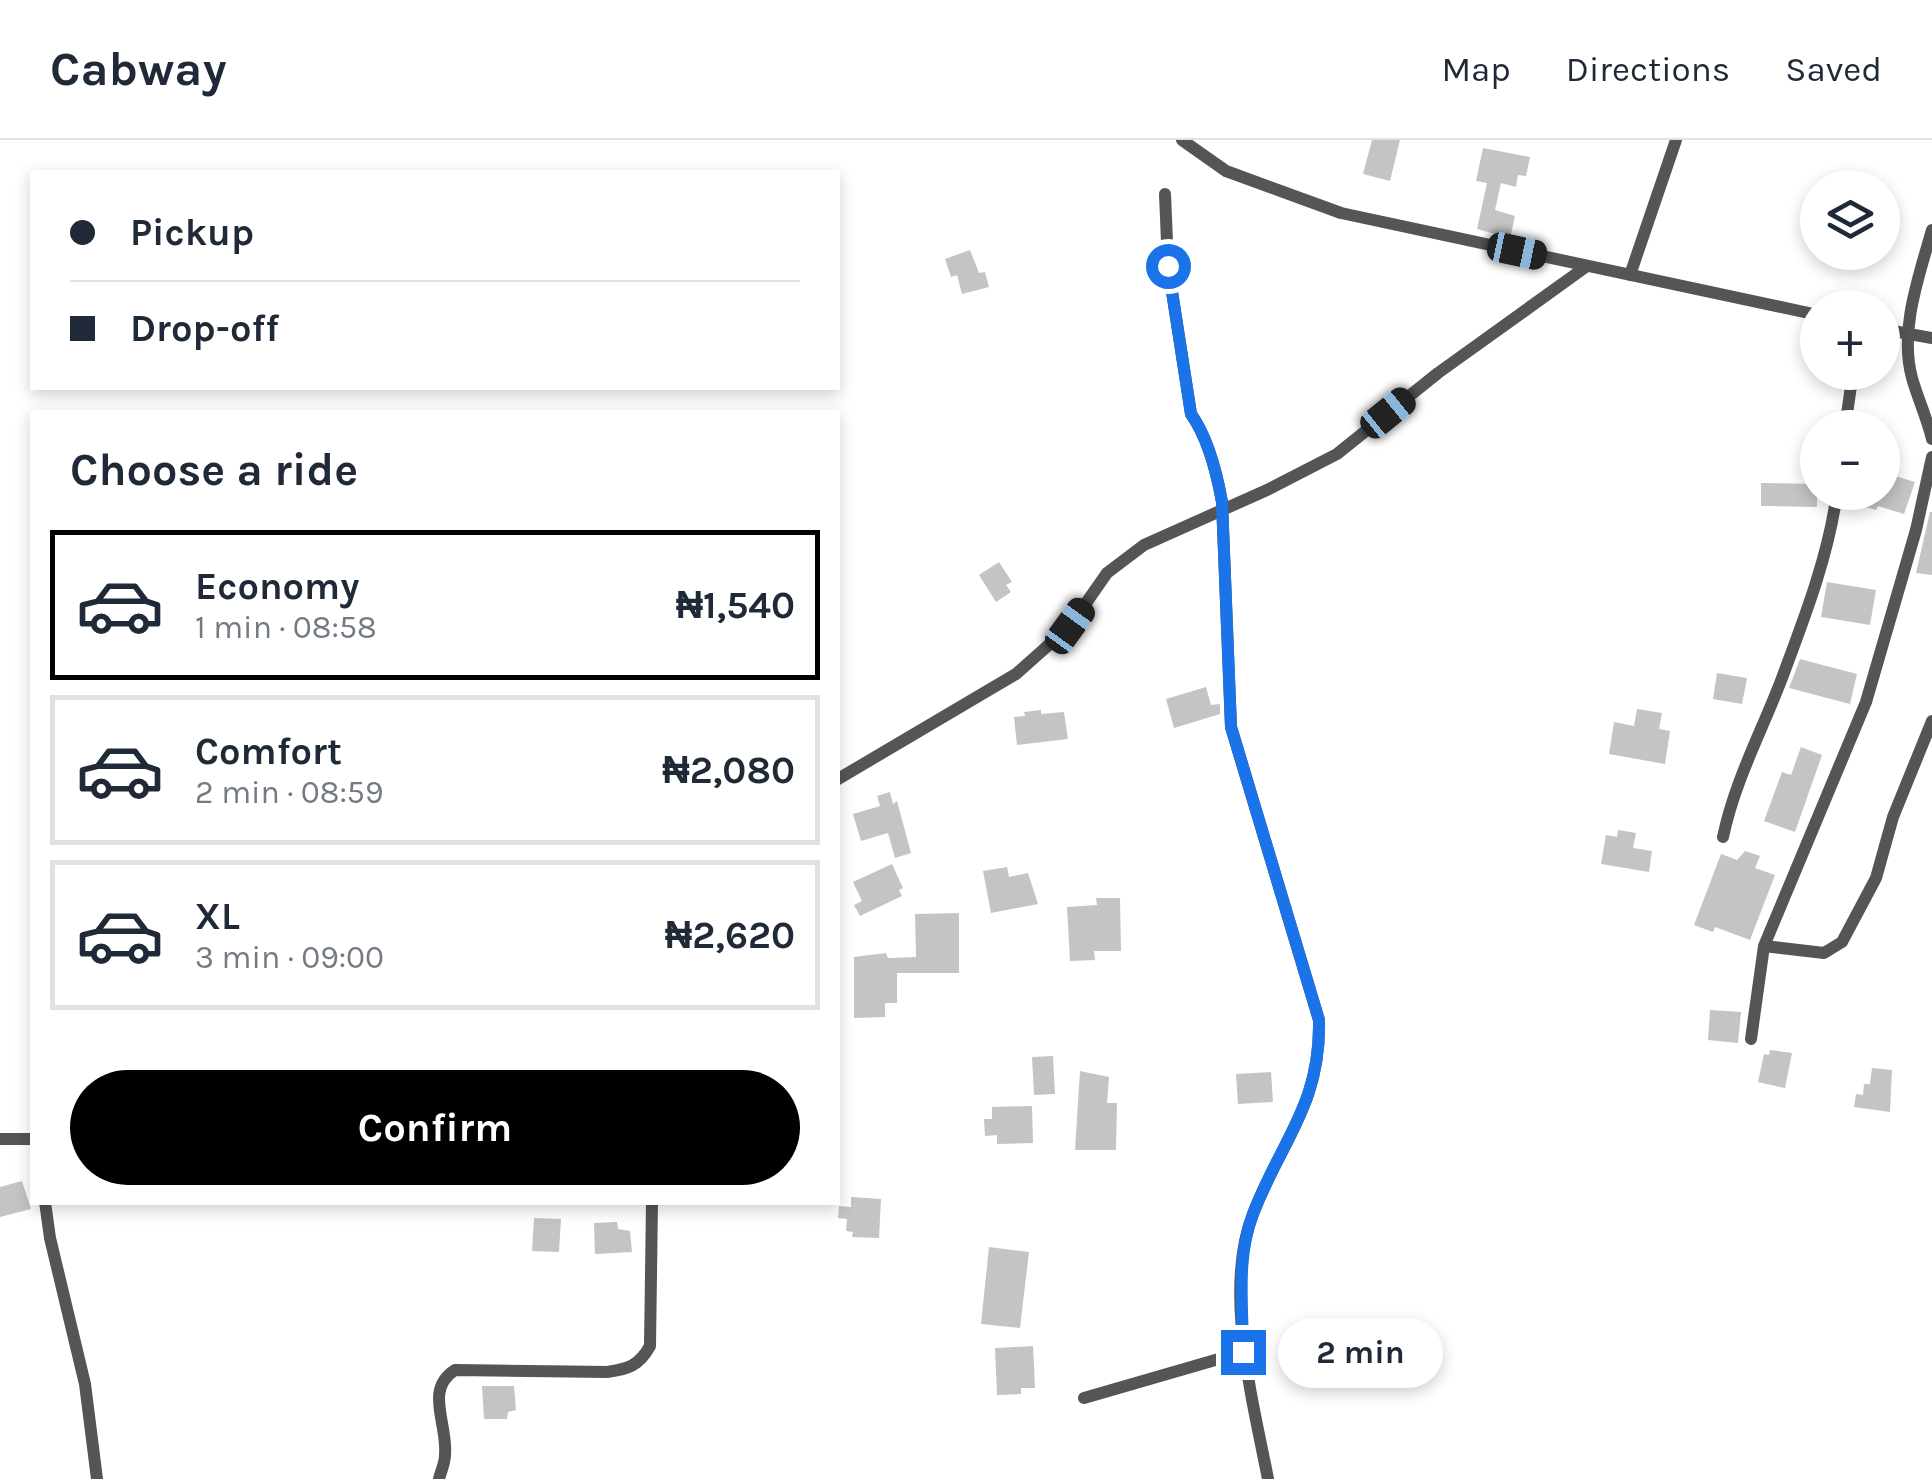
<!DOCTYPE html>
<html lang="en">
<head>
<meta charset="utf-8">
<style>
	:root { --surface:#fff; --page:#f6f6f7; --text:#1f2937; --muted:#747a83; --line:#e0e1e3; --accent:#000 }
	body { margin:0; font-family:Karla,sans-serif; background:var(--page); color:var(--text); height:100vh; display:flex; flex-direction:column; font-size:38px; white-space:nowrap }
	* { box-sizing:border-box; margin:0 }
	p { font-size:32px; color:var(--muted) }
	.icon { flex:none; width:55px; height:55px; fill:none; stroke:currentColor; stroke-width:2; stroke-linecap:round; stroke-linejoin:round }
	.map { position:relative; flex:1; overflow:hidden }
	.sheet { position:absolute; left:30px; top:270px; width:810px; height:795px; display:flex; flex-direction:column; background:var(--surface); border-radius:0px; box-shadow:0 5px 15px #0003 }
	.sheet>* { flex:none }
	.guide { position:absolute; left:30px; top:30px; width:810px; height:220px; border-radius:0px; box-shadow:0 5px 15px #0003; display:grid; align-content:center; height:220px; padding:0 40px; background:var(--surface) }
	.fabs { position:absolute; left:1800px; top:30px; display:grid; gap:20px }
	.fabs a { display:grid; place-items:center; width:100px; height:100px; border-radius:50%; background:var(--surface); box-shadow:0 5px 15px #0003; font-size:50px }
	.end { position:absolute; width:45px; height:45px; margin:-22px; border:12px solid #1a73e8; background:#fff; box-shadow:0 0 0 5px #fff }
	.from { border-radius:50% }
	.bubble { position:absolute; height:70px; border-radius:35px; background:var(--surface); box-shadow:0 5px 15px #0003; font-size:32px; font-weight:700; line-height:70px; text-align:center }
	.car { position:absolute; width:30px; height:60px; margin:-30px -15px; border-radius:12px; box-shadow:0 0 8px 2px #0007; background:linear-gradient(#222 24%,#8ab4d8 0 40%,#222 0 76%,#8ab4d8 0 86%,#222 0) }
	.guide b { display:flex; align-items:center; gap:35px; height:95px; font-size:38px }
	.guide b+b { border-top:2px solid var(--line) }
	.guide i { width:25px; height:25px; background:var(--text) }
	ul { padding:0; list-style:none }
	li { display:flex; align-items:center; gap:30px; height:150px; margin:0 20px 15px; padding:0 20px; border:5px solid var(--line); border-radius:0px }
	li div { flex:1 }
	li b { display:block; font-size:38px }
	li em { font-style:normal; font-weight:700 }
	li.current { border-color:var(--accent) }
	li>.icon { width:90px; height:90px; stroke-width:1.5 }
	h2 { padding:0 40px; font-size:45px; line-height:120px }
	.action { display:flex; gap:20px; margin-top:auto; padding:20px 40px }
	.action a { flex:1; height:115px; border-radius:60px; background:var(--accent); color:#fff; font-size:40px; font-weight:700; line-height:115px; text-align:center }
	header { display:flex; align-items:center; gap:60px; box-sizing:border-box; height:140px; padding:0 50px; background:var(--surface); border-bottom:2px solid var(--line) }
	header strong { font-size:48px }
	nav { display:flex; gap:55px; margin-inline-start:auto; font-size:35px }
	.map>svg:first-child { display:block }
	.building { fill:#c4c4c4 }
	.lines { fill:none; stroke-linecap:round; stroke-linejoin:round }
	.street { stroke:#555; stroke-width:12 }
	.route { stroke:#1a73e8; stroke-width:12 }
</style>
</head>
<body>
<header>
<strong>Cabway</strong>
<nav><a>Map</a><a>Directions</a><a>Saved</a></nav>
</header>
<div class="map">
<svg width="1932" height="1339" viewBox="0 0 1932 1339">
	<rect width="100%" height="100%" fill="#fff"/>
	<path class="building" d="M1372 0H1400L1390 41 1363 34Z
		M1483 8 1530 17 1526 36 1518 35 1516 47 1501 43 1495 70 1515 76 1510 98 1477 89 1487 43 1476 41Z
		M970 110 979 133 985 132 989 147 962 154 957 135 951 137 945 119Z
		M1882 332 1915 342 1904 374 1878 366 1876 370 1846 362 1847 352H1882Z
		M1761 343 1817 344V367L1761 366Z
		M1930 372H1932V435L1916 433Z
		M999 422 1012 442 1006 445 1011 452 996 462 979 435Z
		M1827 442 1876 450 1870 485 1821 477Z
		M1800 519 1857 534 1850 564 1789 548Z
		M1717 533 1747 538 1742 564 1713 559Z
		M1206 547 1211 565 1220 564V574L1174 588 1166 559Z
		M1637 569 1662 573 1659 589 1670 591 1665 624 1609 614 1614 582 1634 586Z
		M1041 570V574L1064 572 1068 599 1017 605 1014 577 1025 576 1024 572Z
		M1801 607 1822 615 1795 692 1764 681 1782 632 1791 635Z
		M890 652 893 664 897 661 911 713 895 718 888 693 861 701 853 674 880 666 877 656Z
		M1618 690 1636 693 1633 708 1652 711 1649 732 1601 724 1606 695 1617 697Z
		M1745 711 1760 716 1755 728 1775 735 1750 800 1715 787 1713 792 1694 785 1721 714 1737 720Z
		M892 724 903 748 899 750 902 756 860 776 854 765 862 761 853 742Z
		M1007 727 1009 737 1028 733 1038 764 991 773 983 731Z
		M1096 758H1120L1121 811H1094L1095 820 1070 821 1067 767 1097 765Z
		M959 773V833H897V863H885V877L854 878V817L886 813 888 818 916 817 915 774Z
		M1710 870 1741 872 1738 903 1708 900Z
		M1770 910 1792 913 1785 948 1758 942 1764 914 1769 915Z
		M1053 916 1055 954 1034 955 1032 917Z
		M1872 928 1892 930 1890 972 1854 967 1856 954 1863 955 1864 944H1870Z
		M1080 931 1109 937 1107 963H1117L1116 1010H1075Z
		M1271 932 1273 962 1238 964 1236 934Z
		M1032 966 1033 1003 997 1004V995L985 996 984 979H992V967Z
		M22 1041 31 1069 0 1077V1047Z
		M851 1057 881 1059 879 1098 852 1097 853 1092 846 1091 847 1079 838 1078 839 1066 851 1067Z
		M534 1078 561 1079 559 1112 532 1111Z
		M617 1082 618 1089 630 1091 632 1112 595 1114 594 1083Z
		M989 1107 1029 1112 1020 1188 981 1184Z
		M1033 1206 1035 1248H1021V1254L997 1255 995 1208Z
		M482 1246H514L516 1270 508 1272 507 1279H484Z"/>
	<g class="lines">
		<path class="street" d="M1182 0 1226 31 1341 73 1818 175
			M1165 54 1168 126 1191 274C1208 298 1217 334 1222 362L1231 587 1319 880C1321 965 1281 1001 1253 1074 1223 1150 1253 1261 1268 1339
			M1932 90C1919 136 1899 190 1912 238 1918 259 1927 278 1932 299
			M1630 135 1676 0
			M1882 189 1932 198
			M1845 288 1853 232
			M838 639 1016 534 1070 486 1107 433 1144 405 1267 350 1337 314 1438 233 1587 126
			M1723 697C1735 640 1762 591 1782 538 1804 479 1829 415 1837 352
			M1764 806 1866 562 1916 390 1932 317
			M1751 899 1764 806 1824 813 1842 802 1876 738 1893 677 1932 581
			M0 999H32
			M45 1062 50 1098 85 1244 97 1339
			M1084 1258 1243 1212
			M439 1339C441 1331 445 1323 445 1315 448 1283 424 1250 455 1230L607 1232C628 1229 639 1226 650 1206L652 1062"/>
	</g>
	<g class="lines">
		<path class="route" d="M1168 126 1191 274C1208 298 1217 334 1222 362L1231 587 1319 880C1321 965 1280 1002 1253 1074 1236 1118 1243 1166 1243 1212"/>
	</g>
</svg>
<div class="fabs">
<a><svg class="icon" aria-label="layers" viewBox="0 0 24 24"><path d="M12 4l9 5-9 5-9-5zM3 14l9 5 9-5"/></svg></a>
<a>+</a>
<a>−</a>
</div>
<i class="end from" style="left:1168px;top:126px"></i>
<i class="end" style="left:1243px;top:1212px"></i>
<div class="bubble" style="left:1278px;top:1178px;width:165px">2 min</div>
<i class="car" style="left:1517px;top:111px;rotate:102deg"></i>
<i class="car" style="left:1388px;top:273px;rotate:51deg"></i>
<i class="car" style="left:1070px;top:486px;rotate:36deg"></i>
<div class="guide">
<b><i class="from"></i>Pickup</b>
<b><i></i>Drop-off</b>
</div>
<section class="sheet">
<h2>Choose a ride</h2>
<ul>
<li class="current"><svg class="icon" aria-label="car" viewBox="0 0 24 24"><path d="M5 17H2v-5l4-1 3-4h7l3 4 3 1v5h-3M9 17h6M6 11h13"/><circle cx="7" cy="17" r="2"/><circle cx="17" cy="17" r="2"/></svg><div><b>Economy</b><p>1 min · 08:58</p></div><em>₦1,540</em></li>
<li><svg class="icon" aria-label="car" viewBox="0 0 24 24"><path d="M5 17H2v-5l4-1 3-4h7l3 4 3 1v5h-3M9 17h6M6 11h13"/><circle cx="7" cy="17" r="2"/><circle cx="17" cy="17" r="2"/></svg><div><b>Comfort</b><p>2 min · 08:59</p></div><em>₦2,080</em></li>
<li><svg class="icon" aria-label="car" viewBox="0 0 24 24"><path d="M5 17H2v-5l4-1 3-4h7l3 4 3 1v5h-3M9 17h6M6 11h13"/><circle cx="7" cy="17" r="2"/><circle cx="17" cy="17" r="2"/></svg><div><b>XL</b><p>3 min · 09:00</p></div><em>₦2,620</em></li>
</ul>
<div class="action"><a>Confirm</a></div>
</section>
</div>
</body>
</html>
